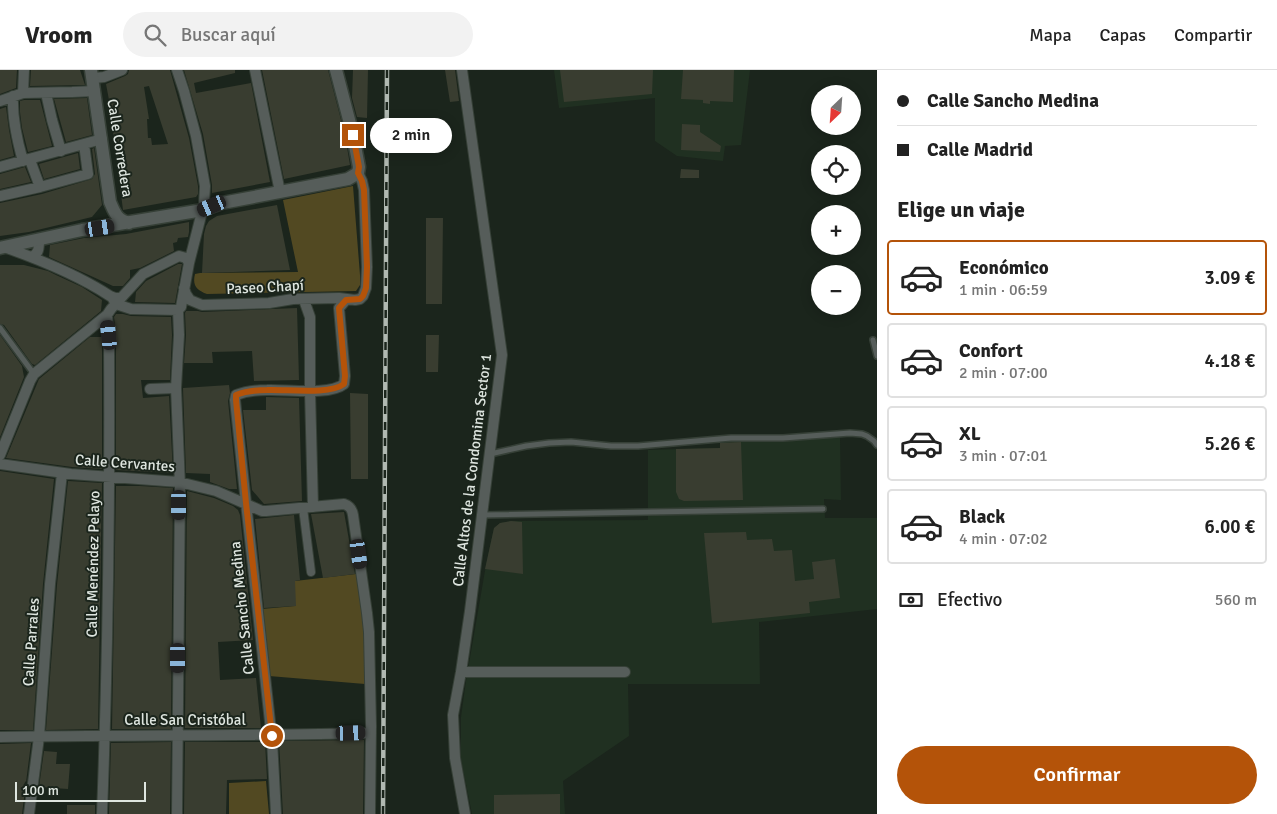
<!DOCTYPE html>
<html lang="es">
<head>
<meta charset="utf-8">
<style>
	:root { --surface:#fff; --page:#f2f2f2; --text:#222; --muted:#767676; --line:#e0e0e0; --accent:#b45309 }
	body { margin:0; font-family:Signika,sans-serif; background:var(--page); color:var(--text); height:100vh; display:flex; flex-direction:column; font-size:19px; white-space:nowrap }
	* { box-sizing:border-box; margin:0 }
	p { font-size:16px; color:var(--muted) }
	.icon { flex:none; width:28px; height:28px; fill:none; stroke:currentColor; stroke-width:2; stroke-linecap:round; stroke-linejoin:round }
	.map { position:relative; flex:1; overflow:hidden }
	.panel { display:flex; flex-direction:column; background:var(--surface); width:400px }
	.panel>* { flex:none }
	.banner { display:grid; align-content:center; height:110px; padding:0 20px; background:var(--surface) }
	.needle { width:32px; rotate:205deg }
	.fabs { position:absolute; left:811px; top:15px; display:grid; gap:10px }
	.fabs a { display:grid; place-items:center; width:50px; height:50px; border-radius:50%; background:var(--surface); box-shadow:0 2px 12px #0003; font-size:25px }
	.scale { position:absolute; left:15px; bottom:12px; width:131px; box-sizing:border-box; padding-left:5px; border:2px solid #dee5df; border-top:0; font-size:14px; line-height:18px; white-space:nowrap; color:#dee5df; -webkit-text-stroke:4px #1b251c; paint-order:stroke }
	.end { position:absolute; width:22px; height:22px; margin:-11px; border:6px solid #b45309; background:#fff; box-shadow:0 0 0 2px #fff }
	.from { border-radius:50% }
	.bubble { position:absolute; height:35px; border-radius:18px; background:var(--surface); box-shadow:0 2px 12px #0003; font-size:16px; font-weight:600; line-height:35px; text-align:center }
	.car { position:absolute; width:15px; height:30px; margin:-15px -8px; border-radius:6px; box-shadow:0 0 4px 1px #0007; background:linear-gradient(#222 24%,#8ab4d8 0 40%,#222 0 76%,#8ab4d8 0 86%,#222 0) }
	.banner b { display:flex; align-items:center; gap:18px; height:48px; font-size:19px }
	.banner b+b { border-top:1px solid var(--line) }
	.banner i { width:12px; height:12px; background:var(--text) }
	ul { padding:0; list-style:none }
	li { display:flex; align-items:center; gap:15px; height:75px; margin:0 10px 8px; padding:0 10px; border:2px solid var(--line); border-radius:5px }
	li div { flex:1 }
	li b { display:block; font-size:19px }
	li em { font-style:normal; font-weight:600 }
	li.on { border-color:var(--accent) }
	li>.icon { width:45px; height:45px; stroke-width:1.5 }
	h2 { padding:0 20px; font-size:22px; line-height:60px }
	.pay { display:flex; align-items:center; gap:12px; height:55px; padding:0 20px; font-size:19px }
	.pay p { margin-inline-start:auto }
	.primary-button { display:flex; gap:10px; margin-top:auto; padding:10px 20px }
	.primary-button a { flex:1; height:58px; border-radius:30px; background:var(--accent); color:#fff; font-size:20px; font-weight:600; line-height:58px; text-align:center }
	header { display:flex; align-items:center; gap:30px; box-sizing:border-box; height:70px; padding:0 25px; background:var(--surface); border-bottom:1px solid var(--line) }
	header strong { font-size:24px }
	nav { display:flex; gap:28px; margin-inline-start:auto; font-size:18px }
	.search { width:350px; height:45px; background:var(--page); display:flex; align-items:center; gap:12px; box-sizing:border-box; padding:0 18px; border-radius:28px; color:var(--muted); font-size:19px }
	main { display:flex; flex:1; min-height:0 }
	.map>svg:first-child { display:block }
	.built { fill:#203021 }
	.green { fill:#524922 }
	.building { fill:#393d30; fill-rule:evenodd }
	.lines { fill:none; stroke-linecap:round; stroke-linejoin:round }
	.service-casing { stroke:#364037; stroke-width:8 }
	.pedestrian-casing { stroke:#364037; stroke-width:10 }
	.minor-casing { stroke:#364037; stroke-width:12 }
	.tertiary-casing { stroke:#364037; stroke-width:15 }
	.service { stroke:#565d5a; stroke-width:5 }
	.pedestrian { stroke:#565d5a; stroke-width:8 }
	.minor { stroke:#565d5a; stroke-width:10 }
	.tertiary { stroke:#565d5a; stroke-width:12 }
	.rail-casing { stroke:#b1b9b2; stroke-width:4.5 }
	.rail { stroke:#1b251c; stroke-width:2.5; stroke-dasharray:8; stroke-linecap:butt }
	.route { stroke:#b45309; stroke-width:6 }
	.labels { text-anchor:middle; dominant-baseline:central; stroke-width:4; stroke-linejoin:round; paint-order:stroke }
	.street-label { font-size:15px; fill:#dee5df; stroke:#1b251c }
</style>
</head>
<body>
<header>
<strong>Vroom</strong>
<div class="search"><svg class="icon" aria-label="search" viewBox="0 0 24 24"><circle cx="10" cy="10" r="6"/><path d="M15 15l6 6"/></svg>Buscar aquí</div>
<nav><a>Mapa</a><a>Capas</a><a>Compartir</a></nav>
</header>
<main>
<div class="map">
<svg width="877" height="744" viewBox="0 0 877 744">
	<rect width="100%" height="100%" fill="#1b251c"/>
	<path class="built" d="M554 0H750L741 75 725 76 723 91 677 86 655 71V28L559 38Z
		M840 367 841 430 824 429 825 448H877V539L759 552 760 614H628L629 666 563 711 565 744H472L461 689V647L466 611 486 495 494 458 500 453 511 451 648 450V380L720 378V372H768Z"/>
	<path class="green" d="M353 116 360 205V215L356 221 207 224C197 220 192 216 195 204L200 203 298 202 283 130Z
		M356 504 364 550 365 614 269 606 262 539 295 536V511Z
		M266 711 269 744H229V713Z"/>
	<path class="building" d="M0 0H17L16 18 0 24Z
		M31 0H80L85 15 30 16Z
		M129 0H170L189 68 198 116V124L196 127 123 140 109 30 106 14 125 6 128 4ZM149 16 167 71 168 74 152 75 151 68H148L147 49H149L144 17Z
		M184 0H235V3L194 13 196 23 251 13 270 112 212 123V115L203 64Z
		M262 0H328L345 65 350 95 284 109Z
		M353 0H368L367 48 357 47 352 28Z
		M445 0H455L459 31 450 32Z
		M560 0H653L652 24 564 32Z
		M683 0H734L733 32 710 31V34L703 33V30L681 29Z
		M87 28 92 65 66 72 54 29Z
		M24 30H40L52 76 28 82 22 58 20 42V31Z
		M6 37 9 60 14 86 0 90V39Z
		M682 54 700 55V62L721 76 720 82 681 80Z
		M94 78 102 135 92 147 29 162 0 166V133L42 124 92 109 95 104 92 79Z
		M78 83 80 99 44 109 39 94Z
		M25 97 31 112 0 119V104Z
		M681 99 699 100V108H680Z
		M277 135 290 200 202 203 204 164 206 156 209 151 217 146Z
		M426 148H443L442 234H426Z
		M189 152V162L188 167 178 168 177 172 173 173 174 181 140 198 130 200V208L123 216H113L49 187 50 175 84 168 126 164Z
		M178 194H182L175 233 135 232 136 222 146 211Z
		M0 195H24L48 201 56 205 82 217 102 230 101 241 35 295 32 294 4 255 0 254Z
		M297 238 299 310 254 311 252 281 212 282 213 293H184L186 265 185 243 186 241H198L202 242Z
		M116 244H123L131 246 171 247 172 265 170 310H141L143 328 169 326 173 403 116 400V265L114 247Z
		M0 265 22 296 24 307 0 367Z
		M426 265H439L438 302H426Z
		M90 267H102V399L72 397 6 388 39 309Z
		M229 315 230 323 228 331 237 419H229L210 412V404L186 403 183 318Z
		M350 323 368 324V409H351Z
		M266 327 299 328 302 431 264 434 252 420 243 340H266Z
		M741 372 743 430 684 431 679 429 676 422V379L720 378V373Z
		M0 401 54 409 43 514 33 660H0Z
		M68 411 102 413 98 659 46 660 57 515Z
		M116 416H140L173 418 171 659H112Z
		M187 421 214 428 233 436 238 440 240 445 253 570 218 572 220 610 256 608 261 658H185Z
		M344 442 355 504 323 508 311 444Z
		M294 445 300 510 295 511 296 536 264 538 255 449Z
		M511 451 522 452 523 504 485 499 494 458 500 453Z
		M746 462 747 470 772 469 774 481 792 480 795 511 814 509 812 492 835 489 840 528 809 532 810 543 712 553 704 463Z
		M364 670 363 744H283L279 671Z
		M171 672 170 744H109L111 673Z
		M185 672H265L267 709 227 710 226 744H184Z
		M31 673 22 744H0V674Z
		M44 681 57 682 56 694H70L68 719 39 717Z
		M560 724V744H494V725Z
		M67 735H95V744H67Z"/>
	<g class="lines">
		<g class="service-casing">
			<path id="service" d="M0 258 34 304
				M873 270 877 286
				M490 384 526 376 549 373 571 372 611 376H638L731 368H783L850 363 862 364 867 366 874 371 877 375
				M482 445 823 439"/>
		</g>
		<g class="pedestrian-casing">
			<path id="pedestrian" d="M303 438 311 502"/>
		</g>
		<g class="minor-casing">
			<path id="minor" d="M255 0 280 122
				M462 0 502 285 470 541 461 602 453 645 455 688 465 744
				M94 8 104 7 122 0
				M23 23 24 0
				M46 23 52 50 61 81
				M13 26C12 49 17 70 23 91
				M0 31 23 23 72 22 95 21
				M30 90 40 117
				M0 97 102 69
				M0 126 40 117 88 104 84 74
				M4 177C41 190 78 205 110 226L115 228H121
				M31 187C39 184 39 178 39 170
				M184 218 186 224 190 230 202 235 269 233 293 229 339 228 355 230 360 229 363 226 366 218 367 197 364 120 362 111 358 103
				M113 229 116 234 131 239 178 240
				M304 230 310 247V321L313 437
				M150 319 176 318
				M0 385 30 311 34 304 107 245 111 239 143 204 179 186 186 188 189 193
				M0 394 71 404 179 412 216 421 262 441H266L344 434C350 436 352 439 353 445L367 543 369 562 371 656 370 744
				M461 602H625
				M0 667C124 665 247 666 371 663
				M29 744 39 667 50 514 62 403
				M102 744C108 585 110 425 109 265L107 245
				M177 744 180 416 176 318 179 265 178 240 181 237 189 193 204 134 205 116 196 66 184 21 177 0
				M276 744 272 670 246 433 235 330 236 325C246 321 256 320 267 320 286 319 329 326 344 314L345 306 339 238 346 230"/>
		</g>
		<g class="tertiary-casing">
			<path id="tertiary" d="M91 0 110 132C115 143 116 149 129 153
				M0 178 82 160 203 140 222 133 348 109 358 103 359 97 353 65 336 0"/>
		</g>
		<use href="#service" class="service"/>
		<use href="#pedestrian" class="pedestrian"/>
		<use href="#minor" class="minor"/>
		<use href="#tertiary" class="tertiary"/>
		<g class="rail-casing">
			<path id="rail" d="M383 744 387 0"/>
		</g>
		<use href="#rail" class="rail"/>
	</g>
	<g class="lines">
		<path class="route" d="M272 666 246 433 236 330V325C246 321 256 320 267 320 285 319 330 325 344 314L345 306 339 238 346 230 360 229 363 226 366 218 367 197 364 120 362 111 358 103 359 97 353 65"/>
	</g>
	<g class="labels">
		<g class="street-label">
			<text transform="translate(120 78) rotate(81)">Calle Corredera</text>
			<text transform="translate(265 217) rotate(-3)">Paseo Chapí</text>
			<text transform="translate(125 393) rotate(4)">Calle Cervantes</text>
			<text transform="translate(472 400) rotate(-83)">Calle Altos de la Condomina Sector 1</text>
			<text transform="translate(93 494) rotate(-89)">Calle Menéndez Pelayo</text>
			<text transform="translate(242 538) rotate(-96)">Calle Sancho Medina</text>
			<text transform="translate(31 572) rotate(-86)">Calle Parrales</text>
			<text x="185" y="650">Calle San Cristóbal</text>
		</g>
	</g>
</svg>
<div class="fabs">
<a><svg class="needle" viewBox="-14 -14 28 28"><path d="M0-13l5 13h-10z" fill="#e53935"/><path d="M0 13l5-13h-10z" fill="#767676"/></svg></a>
<a><svg class="icon" aria-label="locate" viewBox="0 0 24 24"><circle cx="12" cy="12" r="6"/><path d="M12 2v4M12 18v4M2 12h4M18 12h4"/></svg></a>
<a>+</a>
<a>−</a>
</div>
<div class="scale">100 m</div>
<i class="end from" style="left:272px;top:666px"></i>
<i class="end" style="left:353px;top:65px"></i>
<div class="bubble" style="left:370px;top:48px;width:82px">2 min</div>
<i class="car" style="left:212px;top:136px;rotate:247deg"></i>
<i class="car" style="left:100px;top:158px;rotate:81deg"></i>
<i class="car" style="left:109px;top:265px;rotate:354deg"></i>
<i class="car" style="left:179px;top:435px;rotate:180deg"></i>
<i class="car" style="left:359px;top:484px;rotate:172deg"></i>
<i class="car" style="left:178px;top:588px;rotate:180deg"></i>
<i class="car" style="left:351px;top:663px;rotate:88deg"></i>
</div>
<section class="panel">
<div class="banner">
<b><i class="from"></i>Calle Sancho Medina</b>
<b><i></i>Calle Madrid</b>
</div>
<h2>Elige un viaje</h2>
<ul>
<li class="on"><svg class="icon" aria-label="car" viewBox="0 0 24 24"><path d="M5 17H2v-5l4-1 3-4h7l3 4 3 1v5h-3M9 17h6M6 11h13"/><circle cx="7" cy="17" r="2"/><circle cx="17" cy="17" r="2"/></svg><div><b>Económico</b><p>1 min · 06:59</p></div><em>3.09 €</em></li>
<li><svg class="icon" aria-label="car" viewBox="0 0 24 24"><path d="M5 17H2v-5l4-1 3-4h7l3 4 3 1v5h-3M9 17h6M6 11h13"/><circle cx="7" cy="17" r="2"/><circle cx="17" cy="17" r="2"/></svg><div><b>Confort</b><p>2 min · 07:00</p></div><em>4.18 €</em></li>
<li><svg class="icon" aria-label="car" viewBox="0 0 24 24"><path d="M5 17H2v-5l4-1 3-4h7l3 4 3 1v5h-3M9 17h6M6 11h13"/><circle cx="7" cy="17" r="2"/><circle cx="17" cy="17" r="2"/></svg><div><b>XL</b><p>3 min · 07:01</p></div><em>5.26 €</em></li>
<li><svg class="icon" aria-label="car" viewBox="0 0 24 24"><path d="M5 17H2v-5l4-1 3-4h7l3 4 3 1v5h-3M9 17h6M6 11h13"/><circle cx="7" cy="17" r="2"/><circle cx="17" cy="17" r="2"/></svg><div><b>Black</b><p>4 min · 07:02</p></div><em>6.00 €</em></li>
</ul>
<div class="pay"><svg class="icon" aria-label="cash" viewBox="0 0 24 24"><path d="M3 7h18v10H3z"/><circle cx="12" cy="12" r="2"/></svg>Efectivo<p>560 m</p></div>
<div class="primary-button"><a>Confirmar</a></div>
</section>
</main>
</body>
</html>
